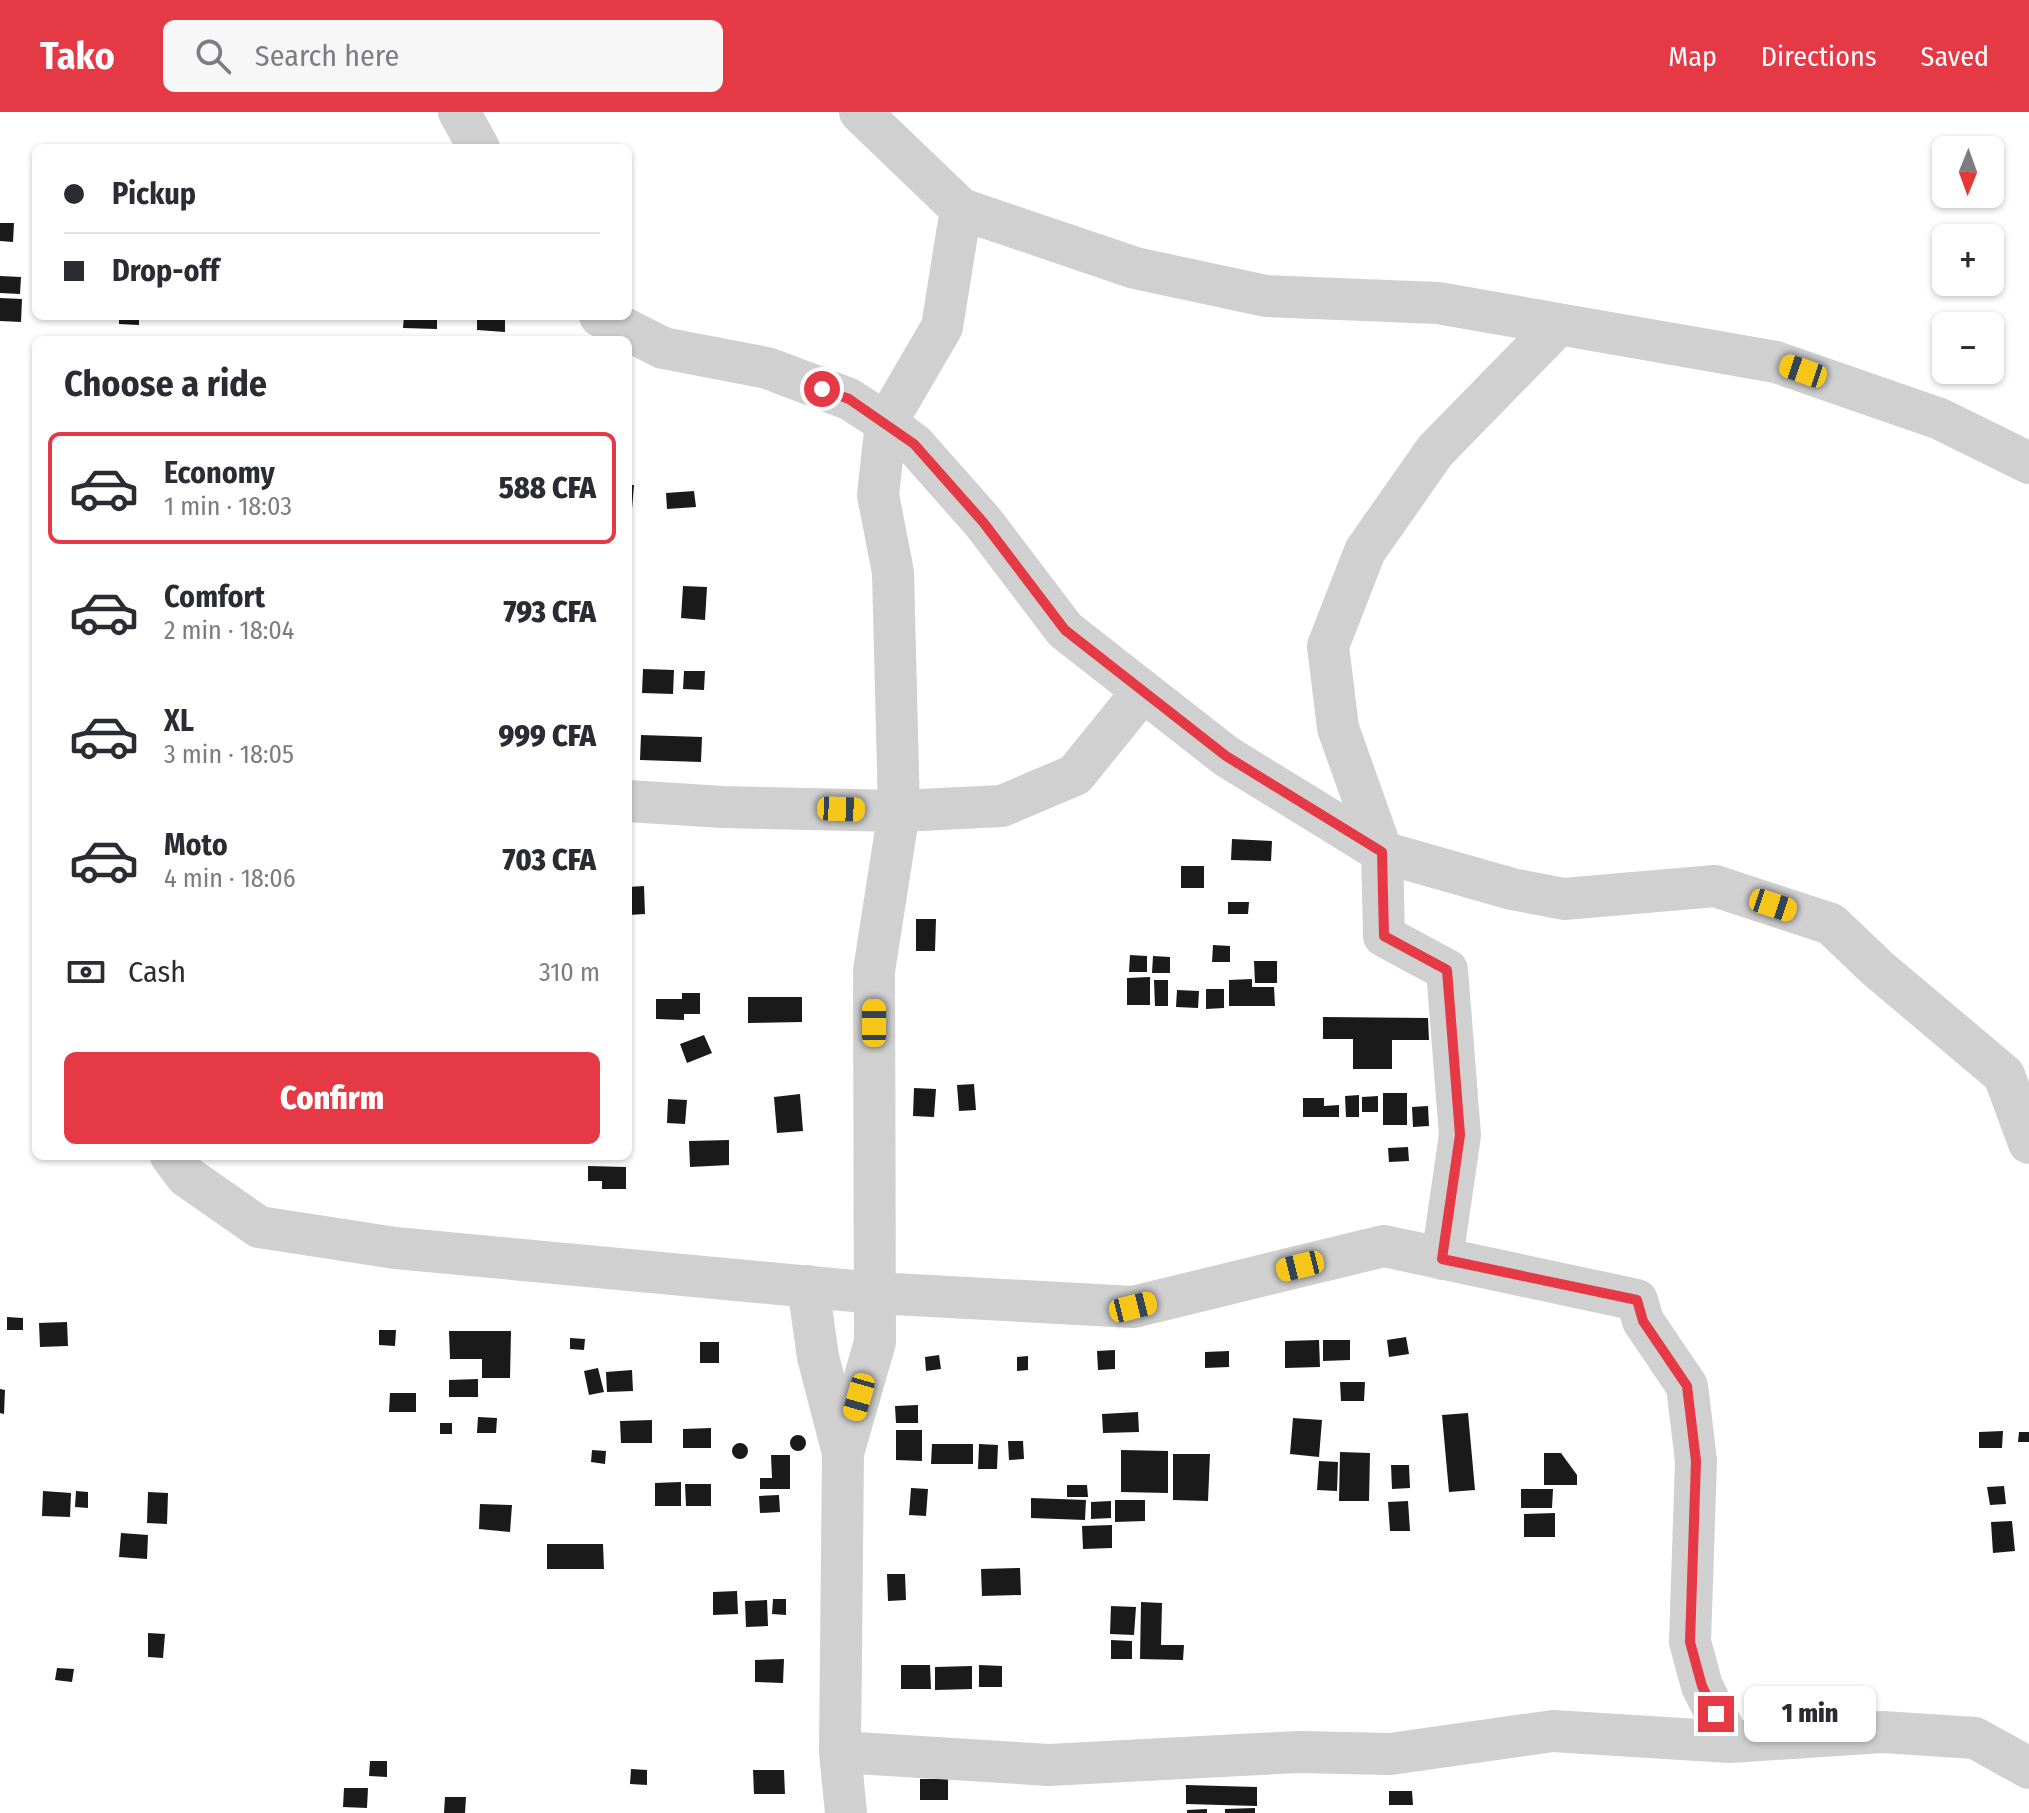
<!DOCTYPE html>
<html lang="en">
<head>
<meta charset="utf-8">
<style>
	:root { --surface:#fff; --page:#f7f7f7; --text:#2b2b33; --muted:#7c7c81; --line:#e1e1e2; --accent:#e63946 }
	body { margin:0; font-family:"Fira Sans Condensed",sans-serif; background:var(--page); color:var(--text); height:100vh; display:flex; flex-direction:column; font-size:30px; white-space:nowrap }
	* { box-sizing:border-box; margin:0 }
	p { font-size:26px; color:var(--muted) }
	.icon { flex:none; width:44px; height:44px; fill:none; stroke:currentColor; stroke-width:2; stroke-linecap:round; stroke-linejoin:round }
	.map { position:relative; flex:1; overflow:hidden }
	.details { position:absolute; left:32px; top:224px; width:600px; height:824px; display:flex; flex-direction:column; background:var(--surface); border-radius:12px; box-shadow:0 2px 6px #0004 }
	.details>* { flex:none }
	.top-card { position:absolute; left:32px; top:32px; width:600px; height:176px; border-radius:12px; box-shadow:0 2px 6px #0004; display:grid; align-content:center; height:176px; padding:0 32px; background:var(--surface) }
	.needle { width:52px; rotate:181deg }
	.fabs { position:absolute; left:1932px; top:24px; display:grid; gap:16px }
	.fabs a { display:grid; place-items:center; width:72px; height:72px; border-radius:12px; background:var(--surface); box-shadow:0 2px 6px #0004; font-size:40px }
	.end { position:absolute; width:36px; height:36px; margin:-18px; border:10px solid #e63946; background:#fff; box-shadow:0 0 0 4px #fff }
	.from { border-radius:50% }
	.bubble { position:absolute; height:56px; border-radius:12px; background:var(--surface); box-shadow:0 2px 6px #0004; font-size:26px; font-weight:800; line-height:56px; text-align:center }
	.car { position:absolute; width:24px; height:48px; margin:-24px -12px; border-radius:10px; box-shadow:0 0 6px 2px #0007; background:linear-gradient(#f5c518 24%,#345 0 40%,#f5c518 0 76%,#345 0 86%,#f5c518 0) }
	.top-card b { display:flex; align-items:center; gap:28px; height:76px; font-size:30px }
	.top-card b+b { border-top:2px solid var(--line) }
	.top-card i { width:20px; height:20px; background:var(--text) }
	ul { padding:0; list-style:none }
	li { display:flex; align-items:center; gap:24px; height:112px; margin:0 16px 12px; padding:0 16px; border:4px solid transparent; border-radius:12px }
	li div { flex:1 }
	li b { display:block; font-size:30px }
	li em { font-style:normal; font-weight:800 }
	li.current { border-color:var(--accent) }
	li>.icon { width:72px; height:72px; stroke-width:1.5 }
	h2 { padding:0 32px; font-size:36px; line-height:96px }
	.pay { display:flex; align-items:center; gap:20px; height:88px; padding:0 32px; font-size:30px }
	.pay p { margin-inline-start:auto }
	.primary-button { display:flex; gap:16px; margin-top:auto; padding:16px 32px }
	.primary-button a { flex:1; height:92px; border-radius:12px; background:var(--accent); color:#fff; font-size:32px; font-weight:800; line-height:92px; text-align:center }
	header { display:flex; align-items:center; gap:48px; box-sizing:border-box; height:112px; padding:0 40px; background:var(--accent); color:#fff }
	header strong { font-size:38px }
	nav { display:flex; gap:44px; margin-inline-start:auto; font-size:28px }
	.search { width:560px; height:72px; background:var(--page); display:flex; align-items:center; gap:20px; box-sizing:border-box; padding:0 28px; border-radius:12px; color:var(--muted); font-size:30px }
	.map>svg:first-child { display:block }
	.building { fill:#1a1a1a }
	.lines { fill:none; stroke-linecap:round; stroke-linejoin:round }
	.street { stroke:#d0d0d0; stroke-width:42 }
	.route { stroke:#e63946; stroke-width:10 }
</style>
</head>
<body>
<header>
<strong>Tako</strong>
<div class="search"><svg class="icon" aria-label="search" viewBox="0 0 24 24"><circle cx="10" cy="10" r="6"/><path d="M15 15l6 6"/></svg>Search here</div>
<nav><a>Map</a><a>Directions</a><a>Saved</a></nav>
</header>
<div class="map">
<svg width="2029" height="1701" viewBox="0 0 2029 1701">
	<rect width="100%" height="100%" fill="#fff"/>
	<path class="building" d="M0 111H14L13 130 0 129Z
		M0 164 21 165 20 182 0 181Z
		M0 186 22 187 21 210 0 209Z
		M119 204H139V213L119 212Z
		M404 204H437V217L403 216Z
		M477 204H505V220L477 218Z
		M628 373H634L632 397 628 396Z
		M694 379 696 395 667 397 666 381Z
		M683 474 707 475 705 508 681 506Z
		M643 557 674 558 673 582 642 581Z
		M684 559H705L704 578 683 577Z
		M641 623 702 625 701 650 640 648Z
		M1232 727 1272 729 1271 749 1231 748Z
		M1181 754H1204V776H1181Z
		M644 774 645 802 628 803V775Z
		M1228 790H1249L1248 802H1228Z
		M916 807H936L935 839H916Z
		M1213 833 1230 834V850H1212Z
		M1130 843 1147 844V860H1129Z
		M1153 844 1170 845V861H1152Z
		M1254 849H1277V871H1255Z
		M1150 865V893H1127V866Z
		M1252 867V875H1274L1275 894H1229V868Z
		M1154 868H1168V894H1155Z
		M1206 877H1224V896L1206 897Z
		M1177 878 1199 879 1198 896 1176 895Z
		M682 881H700V902H684V908L656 907V887H682Z
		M748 885H802V910L748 911Z
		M1323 905 1428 906 1429 928H1392V957H1353V927H1323Z
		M704 923 712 941 687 951 680 932Z
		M974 972 976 998 959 999 957 973Z
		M914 976 936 977 934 1005 913 1004Z
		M1383 981H1407V1013H1383Z
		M800 982 803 1019 777 1021 774 985Z
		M1359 983V1005H1346L1345 984Z
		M1378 984V1000H1362V985Z
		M1303 986H1324V994L1339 993V1005H1303Z
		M668 987 687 988 685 1012 667 1011Z
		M1428 994 1429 1014 1413 1015 1412 995Z
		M729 1028V1053L690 1055 689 1029Z
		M1408 1035 1409 1049 1389 1050 1388 1036Z
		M588 1054 626 1055V1077H602V1069H588Z
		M7 1205 23 1206V1218H7Z
		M67 1210 68 1234 40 1235 39 1211Z
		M379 1218H396L395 1234 379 1233Z
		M449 1219H511L510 1266H482V1247H450Z
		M1406 1225 1409 1242 1389 1245 1387 1228Z
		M570 1226 585 1227 584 1238 570 1237Z
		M1319 1228 1320 1255 1285 1256V1229Z
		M1323 1228H1350V1248L1323 1249Z
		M700 1230H719V1251H700Z
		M1115 1238V1257L1098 1258 1097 1239Z
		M1229 1239V1255L1205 1256V1240Z
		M939 1243 941 1257 926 1259 925 1245Z
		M1028 1244V1258L1017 1259V1245Z
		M598 1256 604 1280 589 1283 584 1259Z
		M632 1258 633 1279 607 1280 606 1260Z
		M478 1267V1285H449V1268Z
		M1340 1270H1365L1364 1289H1341Z
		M0 1277 5 1278 4 1302 0 1301Z
		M390 1281H416V1300H389Z
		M918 1293V1311H896L895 1294Z
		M1138 1300 1139 1320 1103 1321 1102 1302Z
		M1468 1301 1475 1378 1449 1380 1442 1303Z
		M478 1305 497 1306 496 1321H477Z
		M1293 1306 1322 1308 1319 1345 1290 1342Z
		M652 1308V1331H621L620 1309Z
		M440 1311H452V1322H440Z
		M711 1316V1336H683V1317Z
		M896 1318H922V1349L896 1348Z
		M2003 1319 2002 1336H1979V1320Z
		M2019 1320H2029V1330H2018Z
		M790 1331a8 8 0 1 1 16 0a8 8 0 1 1-16 0Z
		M1008 1329H1023L1024 1347 1009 1348Z
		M732 1339a8 8 0 1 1 16 0a8 8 0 1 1-16 0Z
		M932 1332H973V1352H931Z
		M979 1332 998 1333 997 1357H978Z
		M592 1338 606 1339 605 1352 591 1350Z
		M1121 1338 1168 1339V1381L1121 1380Z
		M1340 1340 1370 1341 1369 1389H1339Z
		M1544 1341H1561L1577 1363V1373H1544Z
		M1173 1342H1210L1208 1389 1173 1388Z
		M771 1343H790V1377H760V1366H772Z
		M1319 1349 1338 1350 1337 1379 1317 1378Z
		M1391 1353H1409L1410 1376 1392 1377Z
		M681 1370V1394H655V1371Z
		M685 1372H711V1394H686Z
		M1067 1373H1087L1088 1385H1067Z
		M2004 1374 2006 1392 1990 1393 1987 1375Z
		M911 1376 928 1377 926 1404 909 1403Z
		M1521 1377H1553L1552 1396H1521Z
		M43 1379 71 1381 70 1405 42 1404Z
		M76 1379 88 1380V1396L75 1395Z
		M148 1380 168 1381 167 1412 147 1411Z
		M779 1383 780 1400 760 1401 759 1384Z
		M1031 1386 1086 1388 1085 1408 1031 1406Z
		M1115 1388H1145V1409L1115 1410Z
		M1111 1389V1406L1091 1407V1390Z
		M1408 1389 1410 1419H1390L1388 1390Z
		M480 1392 512 1393 510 1420 479 1417Z
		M1555 1401V1425H1524V1402Z
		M2012 1409 2015 1439 1993 1441 1991 1410Z
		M1112 1413V1436L1083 1437 1082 1414Z
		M121 1421 148 1423 147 1447 119 1445Z
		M547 1432H603L604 1457H547Z
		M1020 1456 1021 1483 982 1484 981 1457Z
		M887 1462H905L906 1488 888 1489Z
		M737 1479 738 1502 713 1503V1480Z
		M773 1487H786V1503L772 1502Z
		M767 1488 768 1514 746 1515 745 1489Z
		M1141 1490 1162 1491 1161 1533H1184L1183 1548 1140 1547Z
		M1111 1494 1136 1495 1134 1523 1110 1522Z
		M148 1521 165 1522 163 1546 148 1545Z
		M1111 1528 1132 1529V1547H1111Z
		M784 1547 783 1571 755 1570V1548Z
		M901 1553H930L931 1577H901Z
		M979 1553 1002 1554V1575H979Z
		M972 1554V1577L935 1578V1555Z
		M57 1556 74 1557 72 1570 55 1568Z
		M370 1649H387V1665L369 1664Z
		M631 1657 647 1658V1673L630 1672Z
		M753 1658H784L785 1682H754Z
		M920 1667H948V1688H920Z
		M1186 1673 1257 1675V1694L1186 1692Z
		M344 1676H368L367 1696 343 1695Z
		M1389 1679H1412L1413 1693H1389Z
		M445 1685H466L465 1701H444Z
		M1255 1696V1701H1225V1697Z
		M1207 1697V1701H1187V1698Z"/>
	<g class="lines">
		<path class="street" d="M459 0 479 36
			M860 0 961 97 1135 156 1266 184 1438 191 1776 250 1940 307 2029 351
			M600 204 663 236 767 256 849 287 886 311 914 332 983 410 1065 518 1226 644 1382 740 1512 777 1564 787 1715 774 1831 812 1877 856 2004 963 2029 1031
			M628 689 723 695 899 699 1002 694 1075 663 1143 579
			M171 1044 186 1064 259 1115 395 1136 875 1181 1133 1195 1384 1134 1637 1188 1643 1209 1687 1274 1696 1349 1690 1530 1702 1574 1730 1630
			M1442 1147 1460 1023 1447 858 1384 824 1382 740 1338 616 1328 534 1365 439 1435 339 1559 212
			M808 1174 818 1245 843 1341 840 1640 846 1701
			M843 1341 875 1230 874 859 899 699 893 460 878 383 886 311 942 215 961 97
			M840 1640 1049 1653 1298 1640 1390 1642 1553 1619 1730 1630 1883 1620 1975 1626 2029 1656"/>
	</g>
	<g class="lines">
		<path class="route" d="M822 277 849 287 914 332 983 410 1065 518 1226 644 1382 740 1384 824 1447 858 1460 1023 1442 1147 1637 1188 1643 1209 1687 1274 1696 1349 1690 1530 1702 1574 1716 1602"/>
	</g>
</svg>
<div class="fabs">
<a><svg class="needle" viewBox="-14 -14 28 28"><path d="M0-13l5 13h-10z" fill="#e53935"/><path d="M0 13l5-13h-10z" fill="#7c7c81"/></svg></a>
<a>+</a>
<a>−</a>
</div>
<i class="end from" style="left:822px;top:277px"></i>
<i class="end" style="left:1716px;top:1602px"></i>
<div class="bubble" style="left:1744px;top:1574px;width:132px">1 min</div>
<i class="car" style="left:1803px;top:259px;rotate:289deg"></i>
<i class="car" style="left:841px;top:697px;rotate:92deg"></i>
<i class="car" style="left:1773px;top:793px;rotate:108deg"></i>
<i class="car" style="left:874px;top:911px;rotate:0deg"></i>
<i class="car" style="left:1300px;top:1154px;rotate:256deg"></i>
<i class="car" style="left:1133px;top:1195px;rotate:76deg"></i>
<i class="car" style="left:859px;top:1285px;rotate:196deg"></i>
<div class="top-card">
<b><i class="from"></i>Pickup</b>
<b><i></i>Drop-off</b>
</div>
<section class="details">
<h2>Choose a ride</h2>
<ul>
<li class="current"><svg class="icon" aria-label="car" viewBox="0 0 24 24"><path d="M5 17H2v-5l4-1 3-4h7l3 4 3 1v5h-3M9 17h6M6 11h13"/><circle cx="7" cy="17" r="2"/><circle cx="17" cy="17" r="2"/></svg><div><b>Economy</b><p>1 min · 18:03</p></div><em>588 CFA</em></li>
<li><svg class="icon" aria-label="car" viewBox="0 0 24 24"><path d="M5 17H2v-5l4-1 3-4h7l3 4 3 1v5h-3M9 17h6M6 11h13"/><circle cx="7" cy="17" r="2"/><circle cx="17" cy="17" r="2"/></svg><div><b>Comfort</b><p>2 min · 18:04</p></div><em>793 CFA</em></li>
<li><svg class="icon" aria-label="car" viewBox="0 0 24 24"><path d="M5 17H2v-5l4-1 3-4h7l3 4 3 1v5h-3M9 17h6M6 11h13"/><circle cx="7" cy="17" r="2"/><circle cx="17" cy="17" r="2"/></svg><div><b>XL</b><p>3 min · 18:05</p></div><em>999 CFA</em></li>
<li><svg class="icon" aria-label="car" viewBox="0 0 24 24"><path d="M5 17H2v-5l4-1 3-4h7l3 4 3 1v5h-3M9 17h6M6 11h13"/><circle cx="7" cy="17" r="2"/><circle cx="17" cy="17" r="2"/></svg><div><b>Moto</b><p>4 min · 18:06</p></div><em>703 CFA</em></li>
</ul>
<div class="pay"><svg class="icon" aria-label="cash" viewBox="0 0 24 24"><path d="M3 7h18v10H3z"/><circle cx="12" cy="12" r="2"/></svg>Cash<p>310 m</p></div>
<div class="primary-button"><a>Confirm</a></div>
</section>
</div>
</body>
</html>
